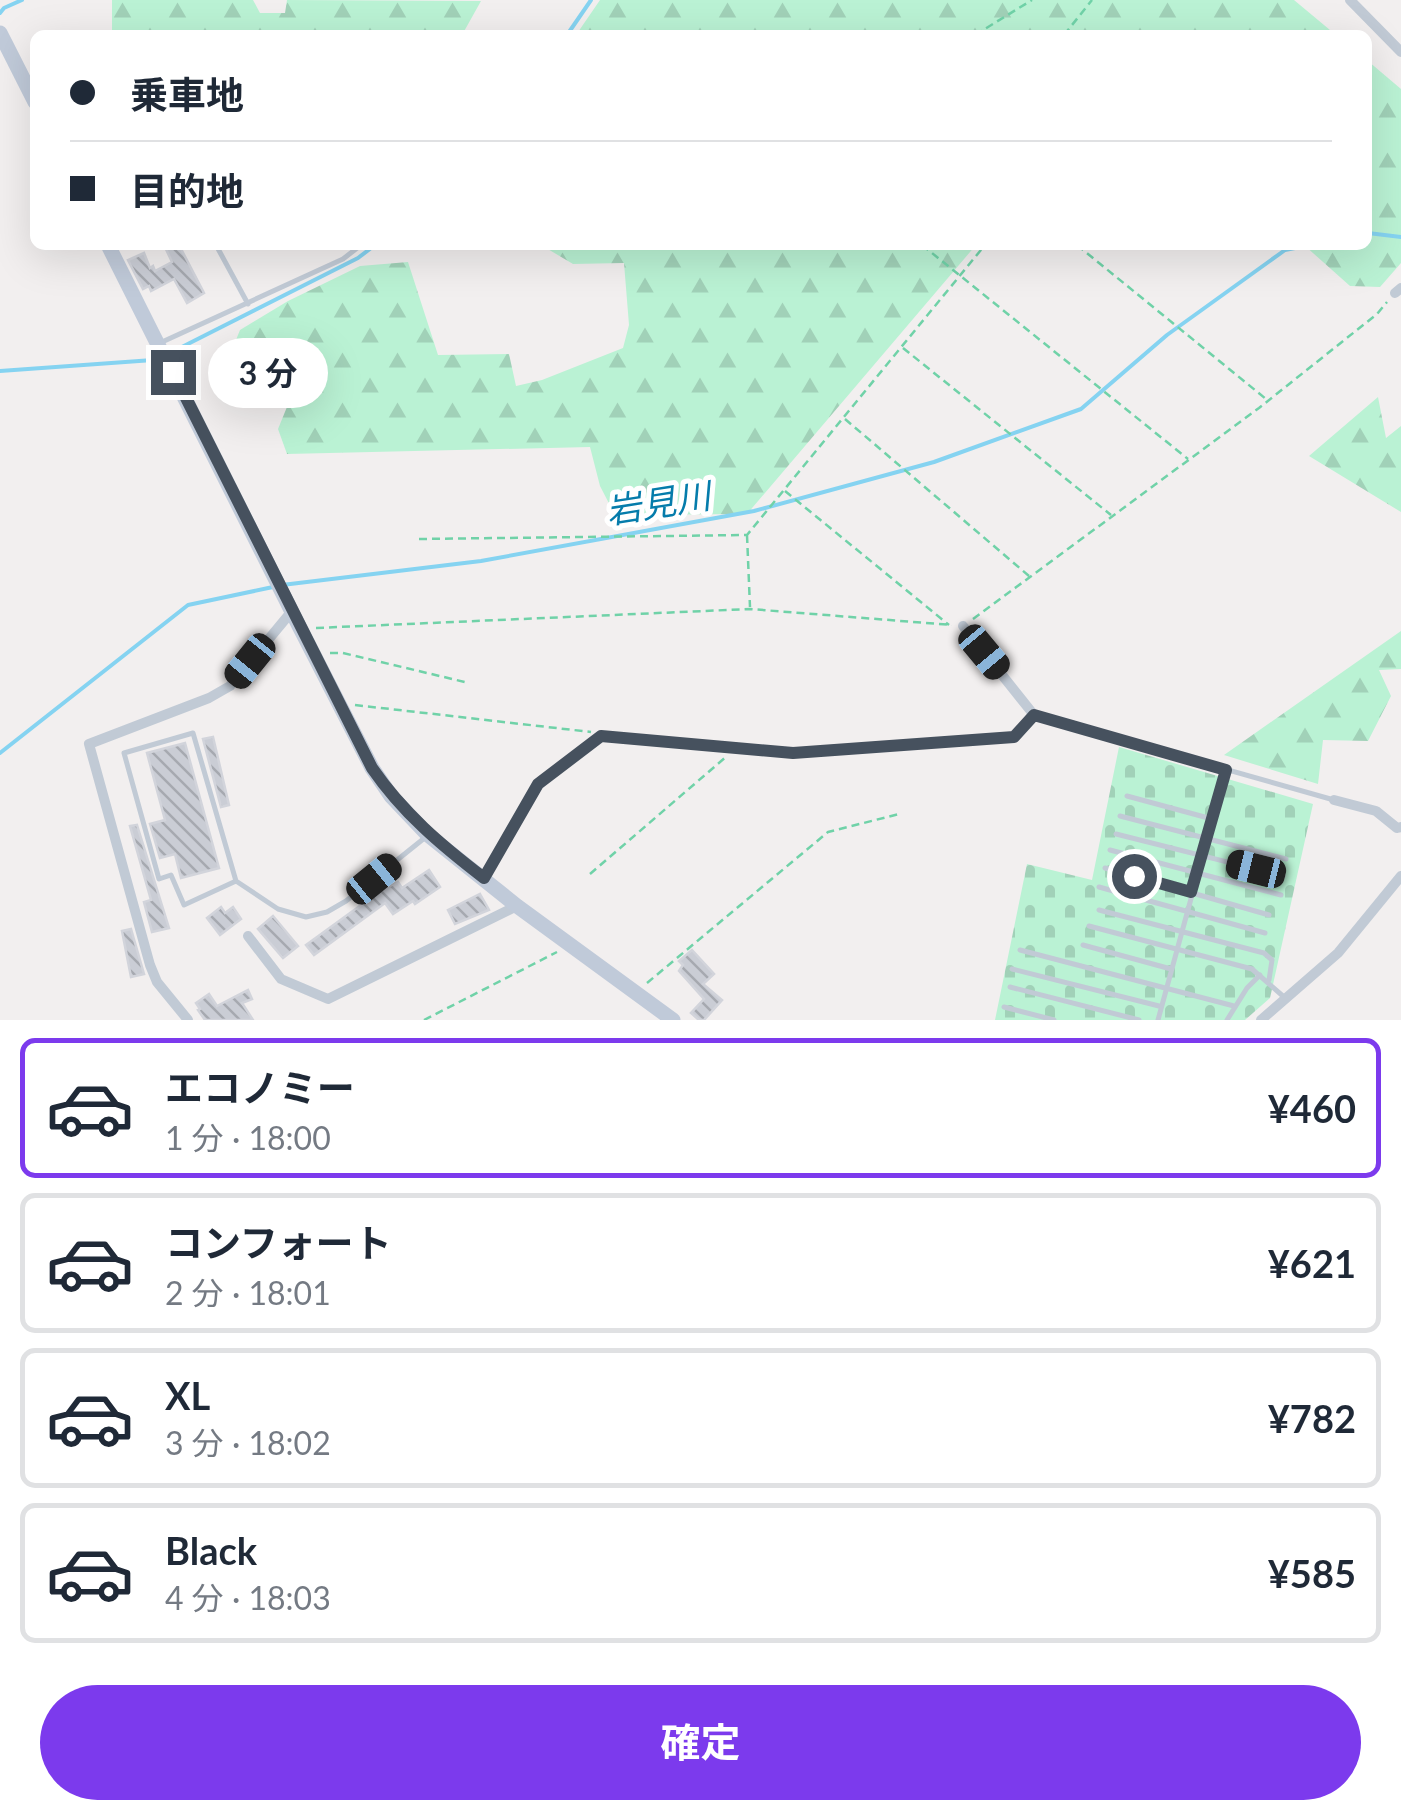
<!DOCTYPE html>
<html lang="ja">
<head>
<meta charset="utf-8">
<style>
	:root { --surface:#fff; --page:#f2f2f3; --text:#1f2937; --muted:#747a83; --line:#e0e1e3; --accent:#7c3aed }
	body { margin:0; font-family:Lato,"Noto Sans JP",sans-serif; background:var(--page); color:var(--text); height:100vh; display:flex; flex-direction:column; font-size:38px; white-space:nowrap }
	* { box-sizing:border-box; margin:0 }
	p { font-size:32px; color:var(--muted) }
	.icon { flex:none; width:55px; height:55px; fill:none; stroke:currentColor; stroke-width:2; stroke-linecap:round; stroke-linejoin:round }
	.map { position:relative; height:1020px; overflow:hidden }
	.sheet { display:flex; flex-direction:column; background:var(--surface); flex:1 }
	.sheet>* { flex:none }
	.guide { position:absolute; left:30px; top:30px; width:1342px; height:220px; border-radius:15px; box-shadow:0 10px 40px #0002; display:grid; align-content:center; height:220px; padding:0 40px; background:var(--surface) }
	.end { position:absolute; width:45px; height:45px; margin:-22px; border:12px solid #46515e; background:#fff; box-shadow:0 0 0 5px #fff }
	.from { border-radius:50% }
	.bubble { position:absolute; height:70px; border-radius:35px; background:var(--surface); box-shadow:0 10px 40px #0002; font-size:32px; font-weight:700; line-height:70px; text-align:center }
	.car { position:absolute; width:30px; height:60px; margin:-30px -15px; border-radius:12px; box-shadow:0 0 8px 2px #0007; background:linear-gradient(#222 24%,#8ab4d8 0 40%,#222 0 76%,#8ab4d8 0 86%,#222 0) }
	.guide b { display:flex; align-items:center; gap:35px; height:95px; font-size:38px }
	.guide b+b { border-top:2px solid var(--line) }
	.guide i { width:25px; height:25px; background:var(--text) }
	ul { padding:18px 0 0; list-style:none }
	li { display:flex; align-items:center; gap:30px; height:140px; margin:0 20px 15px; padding:0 20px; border:5px solid var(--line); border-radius:15px }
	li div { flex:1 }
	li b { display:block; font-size:38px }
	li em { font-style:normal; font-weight:700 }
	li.current { border-color:var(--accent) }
	li>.icon { width:90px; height:90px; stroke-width:1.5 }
	.button { display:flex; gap:20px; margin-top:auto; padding:20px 40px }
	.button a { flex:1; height:115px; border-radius:60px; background:var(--accent); color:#fff; font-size:40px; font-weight:700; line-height:115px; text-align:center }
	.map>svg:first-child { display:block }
	.forest { fill:url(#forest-firs) }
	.cemetery { fill:url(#cemetery-stones) }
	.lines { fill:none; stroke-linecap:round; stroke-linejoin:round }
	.stream { stroke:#85d3f1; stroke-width:4 }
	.building { fill:url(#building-back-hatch); stroke:#d2d4db; stroke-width:2.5 }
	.path { stroke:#70d2a8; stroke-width:2.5; stroke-dasharray:8 5; stroke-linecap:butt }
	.lane { stroke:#c1cad5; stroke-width:5 }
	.street { stroke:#c1cad5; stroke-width:10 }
	.secondary { stroke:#c0cad9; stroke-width:15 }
	.route { stroke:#46515e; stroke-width:12 }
	.labels { text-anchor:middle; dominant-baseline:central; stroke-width:10; stroke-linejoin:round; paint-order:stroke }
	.water-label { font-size:35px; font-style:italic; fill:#057cab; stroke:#fff }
</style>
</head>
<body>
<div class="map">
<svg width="1401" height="1020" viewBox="0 0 1401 1020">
	<defs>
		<pattern id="forest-firs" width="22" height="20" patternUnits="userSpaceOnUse" patternTransform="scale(2.5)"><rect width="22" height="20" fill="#baf2d4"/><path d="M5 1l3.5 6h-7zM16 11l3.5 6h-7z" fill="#a1d1b8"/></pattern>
		<pattern id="cemetery-stones" width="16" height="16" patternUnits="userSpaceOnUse" patternTransform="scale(2.5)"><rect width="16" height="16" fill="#baf2d4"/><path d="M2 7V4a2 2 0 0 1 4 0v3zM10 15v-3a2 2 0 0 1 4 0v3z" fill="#a1d1b8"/></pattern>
		<pattern id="building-back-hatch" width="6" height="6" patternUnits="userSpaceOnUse" patternTransform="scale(2.5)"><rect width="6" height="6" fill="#cacdd5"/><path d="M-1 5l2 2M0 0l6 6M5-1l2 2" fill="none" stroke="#a6a9b0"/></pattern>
	</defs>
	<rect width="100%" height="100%" fill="#f2efef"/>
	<path class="forest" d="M112 0H253L260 13H285L287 0 481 1 462 35H112Z
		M600 0H1294L1336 35H576Z
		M1368 61 1401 89V263L1380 287 1350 286 1304 245H1368Z
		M541 245H976L747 514 615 515 600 486 590 447 287 454 278 429 289 402 270 377 242 384 225 367 240 330 288 301 360 266 408 262 438 355 509 354 516 386 542 380 623 348 629 325 624 263 573 264Z
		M1378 397 1386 438 1401 426V512L1309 456Z
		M1401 631V669L1379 670 1391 696 1368 741 1323 740 1318 784 1224 755Z"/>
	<path class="cemetery" d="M1119 747 1313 804 1270 998 1245 1020H995L1027 864 1092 880Z"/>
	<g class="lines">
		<path class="stream" d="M0 13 4 8 22 0
			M567 35 591 0
			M1368 233 1401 237
			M172 352 358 258 375 245
			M0 371 153 360
			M282 585 481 561 754 511 934 462 1081 409 1167 335 1285 250 1310 245
			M0 753 188 605 273 587"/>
	</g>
	<path class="building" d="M164 245H179L204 293 187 303 174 279 151 291 149 286 143 289 128 260 144 253 150 268 153 266 155 271 172 262Z
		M213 737 229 805 221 807 203 739Z
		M185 743 219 868 181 878 175 854 160 858 150 824 165 820 147 753Z
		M137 825 169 928 152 932 144 902 151 900 130 826Z
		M429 870 440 887 415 904 413 901 393 914 385 903 314 955 306 945 383 889 398 882 402 888Z
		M480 894 489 910 455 924 448 910Z
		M221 907 225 913 233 907 241 919 220 935 207 918Z
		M273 916 298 946 283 958 258 929Z
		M131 929 144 974 131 977 122 931Z
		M692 950 714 974 703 984 722 1000 704 1020H699L691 1013 704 999 679 971 683 965 679 961Z
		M248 990 252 999 242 1003 253 1020H205L198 1010 200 1009 196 1003 209 994 217 1006Z"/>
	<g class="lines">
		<path class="path" d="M975 35 1032 0
			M1064 35 1092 0
			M922 245 1188 459
			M1077 245 1266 399
			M903 348 1111 515
			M845 419 1029 576
			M785 491 949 625
			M747 535 750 607
			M419 539 747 535 985 245
			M973 619 1259 408 1377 314 1387 302
			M316 628 750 609 952 625
			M330 653H343L469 683
			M355 705 591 732
			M590 874 727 756
			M647 983 828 832 899 814
			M424 1020 557 952"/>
		<path class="lane" d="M216 245 248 304
			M162 342 343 259 361 245
			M1127 796 1212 819
			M1120 816 1286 859
			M1116 834 1283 876
			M1110 850 1281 895
			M1105 868 1269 915
			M486 876 538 784 601 737 611 735 793 753 1014 737 1034 715 1334 800
			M236 881 184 905 171 875 159 879 124 753 193 733 236 881 278 909 306 917 327 912 346 901 427 836
			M1099 887 1265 933
			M1099 910 1264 953 1272 960 1269 980
			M1089 926 1252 969 1284 997
			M1083 945 1171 969
			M1020 950 1234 1006
			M1012 969 1159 1006
			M1010 987 1139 1020
			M1004 1007 1054 1020
			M1158 1020 1226 770
			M1227 1020 1247 988 1260 975"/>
		<path class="street" d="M1350 0 1401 52
			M1395 293 1401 288
			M963 626 1034 715
			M1334 800 1376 811 1397 828 1401 827
			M248 936 281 979 328 999 517 906
			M188 1020 157 982 150 965 89 744 209 698 230 686 292 611
			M1261 1020 1338 953 1401 876"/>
		<path class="secondary" d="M0 33 35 102
			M108 245 300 628 372 768 391 796 428 835 517 906 673 1020"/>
	</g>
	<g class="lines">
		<path class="route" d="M173 372 372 768C403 813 441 845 484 878L538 784 601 736 793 753 1014 737 1034 715 1226 770 1191 892 1134 876"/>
	</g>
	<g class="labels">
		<g class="water-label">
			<text transform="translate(658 502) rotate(-9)">岩見川</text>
		</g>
	</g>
</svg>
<i class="end from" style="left:1134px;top:876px"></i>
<i class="end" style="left:173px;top:372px"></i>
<div class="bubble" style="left:208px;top:338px;width:120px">3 分</div>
<i class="car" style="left:984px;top:652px;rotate:140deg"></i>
<i class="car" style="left:250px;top:661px;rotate:219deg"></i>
<i class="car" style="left:1256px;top:869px;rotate:284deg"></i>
<i class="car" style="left:374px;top:879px;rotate:51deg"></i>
<div class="guide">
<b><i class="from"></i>乗車地</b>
<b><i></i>目的地</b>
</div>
</div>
<section class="sheet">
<ul>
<li class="current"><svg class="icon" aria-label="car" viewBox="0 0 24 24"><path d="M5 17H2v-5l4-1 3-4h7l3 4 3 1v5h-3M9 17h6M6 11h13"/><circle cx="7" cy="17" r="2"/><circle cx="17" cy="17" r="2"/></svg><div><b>エコノミー</b><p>1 分 · 18:00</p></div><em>¥460</em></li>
<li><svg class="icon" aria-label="car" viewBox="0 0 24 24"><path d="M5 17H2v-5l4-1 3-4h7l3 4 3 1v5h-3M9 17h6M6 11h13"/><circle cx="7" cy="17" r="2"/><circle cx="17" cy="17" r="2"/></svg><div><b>コンフォート</b><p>2 分 · 18:01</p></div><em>¥621</em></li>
<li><svg class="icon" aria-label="car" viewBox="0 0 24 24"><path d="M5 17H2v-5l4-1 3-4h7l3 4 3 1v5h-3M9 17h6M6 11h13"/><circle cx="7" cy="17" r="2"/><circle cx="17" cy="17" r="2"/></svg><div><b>XL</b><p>3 分 · 18:02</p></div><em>¥782</em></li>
<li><svg class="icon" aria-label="car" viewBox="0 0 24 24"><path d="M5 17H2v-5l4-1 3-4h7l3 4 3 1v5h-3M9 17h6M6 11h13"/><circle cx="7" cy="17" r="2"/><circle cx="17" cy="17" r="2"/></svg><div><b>Black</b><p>4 分 · 18:03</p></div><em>¥585</em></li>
</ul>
<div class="button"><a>確定</a></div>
</section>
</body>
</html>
